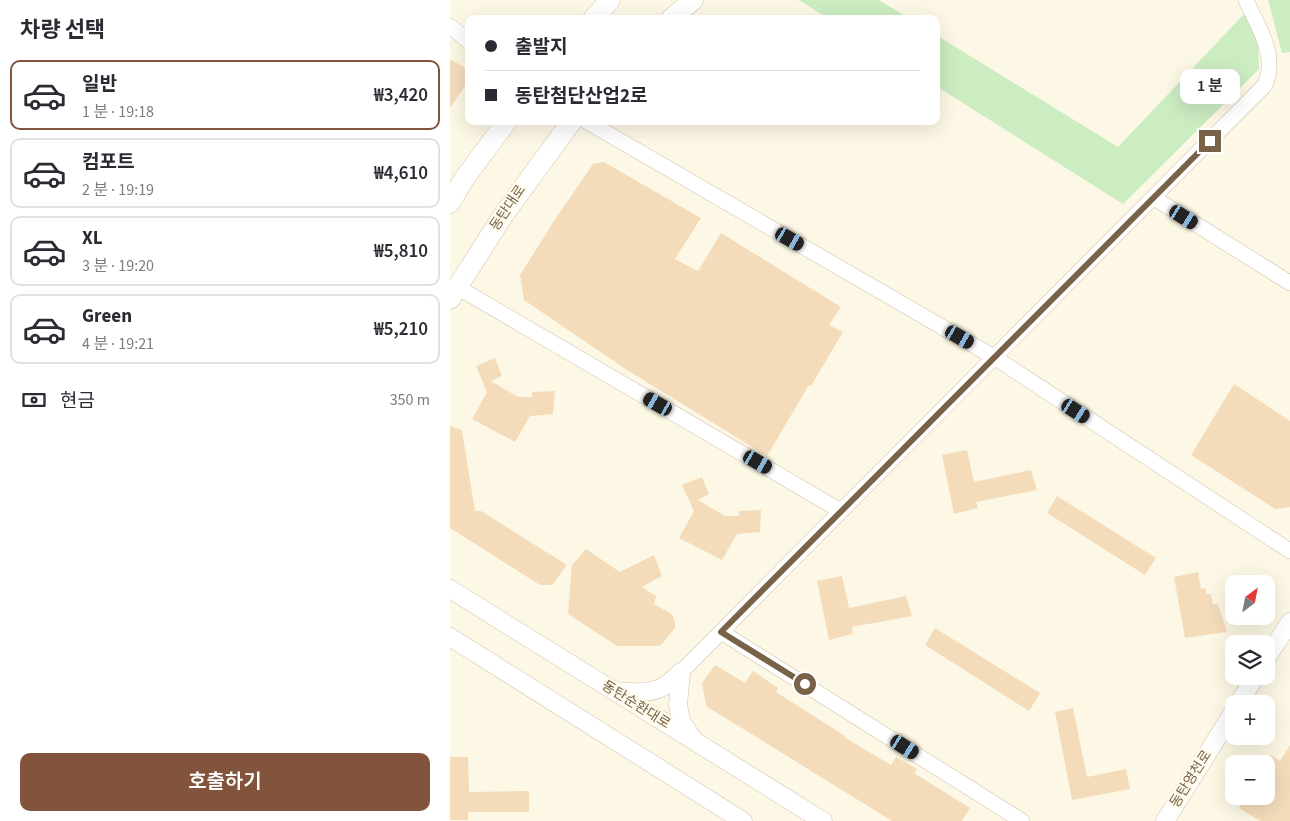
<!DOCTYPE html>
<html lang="ko">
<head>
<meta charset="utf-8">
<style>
	:root { --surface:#fff; --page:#f7f7f7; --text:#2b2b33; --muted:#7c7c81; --line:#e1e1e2; --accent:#82543b }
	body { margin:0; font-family:"Source Sans 3","Noto Sans KR",sans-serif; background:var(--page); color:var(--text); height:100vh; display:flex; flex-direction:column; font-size:19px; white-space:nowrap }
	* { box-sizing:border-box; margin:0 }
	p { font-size:16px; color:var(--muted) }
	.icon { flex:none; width:28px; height:28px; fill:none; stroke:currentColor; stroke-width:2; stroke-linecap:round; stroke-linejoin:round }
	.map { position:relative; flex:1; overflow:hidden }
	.details { display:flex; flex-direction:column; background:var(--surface); width:450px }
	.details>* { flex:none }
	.guide { position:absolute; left:15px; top:15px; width:475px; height:110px; border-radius:10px; box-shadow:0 5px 20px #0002; display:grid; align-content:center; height:110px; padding:0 20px; background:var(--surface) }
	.needle { width:32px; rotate:32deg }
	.tools { position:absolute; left:775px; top:575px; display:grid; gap:10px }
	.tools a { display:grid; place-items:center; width:50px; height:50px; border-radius:10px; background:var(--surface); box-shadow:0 5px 20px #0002; font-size:25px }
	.end { position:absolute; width:22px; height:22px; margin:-11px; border:6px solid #786248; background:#fff; box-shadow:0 0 0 2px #fff }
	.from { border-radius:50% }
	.bubble { position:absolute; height:35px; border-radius:10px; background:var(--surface); box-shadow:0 5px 20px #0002; font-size:16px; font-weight:600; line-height:35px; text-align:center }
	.car { position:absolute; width:15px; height:30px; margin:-15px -8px; border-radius:6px; box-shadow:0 0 4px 1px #0007; background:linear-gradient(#222 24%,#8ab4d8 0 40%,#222 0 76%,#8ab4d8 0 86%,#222 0) }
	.guide b { display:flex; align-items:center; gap:18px; height:48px; font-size:19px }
	.guide b+b { border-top:1px solid var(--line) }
	.guide i { width:12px; height:12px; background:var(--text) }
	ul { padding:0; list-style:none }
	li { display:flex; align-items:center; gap:15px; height:70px; margin:0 10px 8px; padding:0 10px; border:2px solid var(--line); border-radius:10px }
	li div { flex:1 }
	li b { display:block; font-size:19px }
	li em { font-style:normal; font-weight:600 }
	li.selected { border-color:var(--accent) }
	li>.icon { width:45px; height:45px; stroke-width:1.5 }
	h2 { padding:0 20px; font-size:22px; line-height:60px }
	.pay { display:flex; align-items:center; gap:12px; height:55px; padding:0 20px; font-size:19px }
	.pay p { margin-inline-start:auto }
	.button { display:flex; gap:10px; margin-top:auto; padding:10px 20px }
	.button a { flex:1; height:58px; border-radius:10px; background:var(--accent); color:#fff; font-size:20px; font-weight:600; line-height:58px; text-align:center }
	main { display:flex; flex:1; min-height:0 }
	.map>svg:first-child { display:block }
	.green { fill:#ccecc2 }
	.building { fill:#f4dcbb }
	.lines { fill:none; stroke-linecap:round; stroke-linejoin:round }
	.minor-casing { stroke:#d0c1aa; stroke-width:16 }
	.tertiary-casing { stroke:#d0c1aa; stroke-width:19 }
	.secondary-casing { stroke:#d3c3a7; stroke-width:21 }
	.minor { stroke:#fff; stroke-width:15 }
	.tertiary { stroke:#fff; stroke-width:18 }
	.secondary { stroke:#fff; stroke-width:20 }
	.route { stroke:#786248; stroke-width:6 }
	.labels { text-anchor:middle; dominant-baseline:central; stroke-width:5; stroke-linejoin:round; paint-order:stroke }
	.street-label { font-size:14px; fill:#786248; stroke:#fffbec }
</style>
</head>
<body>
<main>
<section class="details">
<h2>차량 선택</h2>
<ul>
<li class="selected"><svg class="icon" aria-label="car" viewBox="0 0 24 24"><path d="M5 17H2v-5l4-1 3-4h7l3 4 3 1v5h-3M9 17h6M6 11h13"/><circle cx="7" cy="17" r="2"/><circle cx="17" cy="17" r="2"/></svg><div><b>일반</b><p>1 분 · 19:18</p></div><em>₩3,420</em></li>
<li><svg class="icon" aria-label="car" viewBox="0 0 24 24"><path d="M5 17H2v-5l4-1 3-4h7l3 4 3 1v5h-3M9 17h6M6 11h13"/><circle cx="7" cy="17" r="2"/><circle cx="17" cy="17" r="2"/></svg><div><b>컴포트</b><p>2 분 · 19:19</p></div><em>₩4,610</em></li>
<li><svg class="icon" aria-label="car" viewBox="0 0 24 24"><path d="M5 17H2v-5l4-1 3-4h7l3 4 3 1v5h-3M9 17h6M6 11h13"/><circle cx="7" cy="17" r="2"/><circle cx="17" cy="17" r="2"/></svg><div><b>XL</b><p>3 분 · 19:20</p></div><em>₩5,810</em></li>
<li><svg class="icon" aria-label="car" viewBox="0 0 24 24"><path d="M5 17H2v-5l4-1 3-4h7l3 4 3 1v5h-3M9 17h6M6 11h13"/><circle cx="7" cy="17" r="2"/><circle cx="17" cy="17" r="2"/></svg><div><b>Green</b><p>4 분 · 19:21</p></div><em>₩5,210</em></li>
</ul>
<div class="pay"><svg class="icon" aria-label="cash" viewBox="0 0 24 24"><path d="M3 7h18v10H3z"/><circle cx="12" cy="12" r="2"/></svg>현금<p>350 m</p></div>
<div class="button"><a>호출하기</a></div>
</section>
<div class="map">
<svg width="840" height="821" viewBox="0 0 840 821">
	<rect width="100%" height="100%" fill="#fdf8e5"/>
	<path class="green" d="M349 0H429L460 19H379Z
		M818 0H840V52L832 53Z
		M794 14 808 36 809 69 673 204 486 86V35L668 147Z"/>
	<path class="building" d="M0 59 19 70V80L0 108Z
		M154 162 251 218 225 259 248 271 271 233 391 307 379 325 393 332 361 386 359 385 317 456 177 370 74 300 70 275 104 221 143 164Z
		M45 358 52 376 41 381 68 397H82V392L105 391 103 414 80 416 65 442 22 419 37 392 26 366Z
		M784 384 840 421V507L825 509 741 455Z
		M0 426 12 430 25 511H31L117 565 102 585H90L0 528Z
		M517 450 524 482 581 470 587 490 526 502 528 508 504 514 492 455Z
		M252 477 259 494 248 500 275 516H289V511L311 510 310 532 287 534 272 560 229 538 244 511 232 485Z
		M607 496 706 558 695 575 597 513Z
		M136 549 170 572 204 555 212 576 192 587 206 596 204 604 222 614 225 622V628L212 644 208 646H167L118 614 122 565Z
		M748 572 751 589 756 588V594H761L763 604H768L777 632 735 638 724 577Z
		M392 576 399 608 456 596 462 616 402 627 403 634 379 640 367 581Z
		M485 628 590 693 579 711 475 645Z
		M265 665 295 683 303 671 328 688 326 692 395 736 394 737 441 765 446 757 467 769 464 773 520 808 512 821H442L256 706 252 683Z
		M623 708 637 777 676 769 680 789 622 800 605 712Z
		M840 745V821H810L789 808 796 796H816V763L821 755 830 761Z
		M0 757H18L19 792 79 791V812H18V820H0Z"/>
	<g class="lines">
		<g class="minor-casing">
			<path id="minor" d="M0 26 19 42
				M136 121 544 357 840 551
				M704 198 840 283
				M7 287 391 511
				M271 632 572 821
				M231 672 815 85C828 55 808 27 796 0"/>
		</g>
		<g class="tertiary-casing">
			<path id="tertiary" d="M0 589 373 821
				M0 637 293 821
				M816 659 840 622
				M231 672 228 705 231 721 242 738
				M165 691C182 692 201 695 216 685 221 682 226 676 231 672
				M788 704 806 676
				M715 821 784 711"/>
		</g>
		<g class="secondary-casing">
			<path id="secondary" d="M143 19 160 0
				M221 19 243 0
				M0 203 14 179 57 121
				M0 299 54 214 122 121"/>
		</g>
		<use href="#minor" class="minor"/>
		<use href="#tertiary" class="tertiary"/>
		<use href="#secondary" class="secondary"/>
	</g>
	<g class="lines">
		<path class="route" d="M355 684 271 632 760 141"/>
	</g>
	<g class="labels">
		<g class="street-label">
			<text transform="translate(58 208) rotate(-56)">동탄대로</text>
			<text transform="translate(186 705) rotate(32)">동탄순환대로</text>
			<text transform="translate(741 779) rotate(-58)">동탄영천로</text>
		</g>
	</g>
</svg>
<div class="tools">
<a><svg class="needle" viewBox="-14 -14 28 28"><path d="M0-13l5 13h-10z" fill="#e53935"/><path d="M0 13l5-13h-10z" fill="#7c7c81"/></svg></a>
<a><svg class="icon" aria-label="layers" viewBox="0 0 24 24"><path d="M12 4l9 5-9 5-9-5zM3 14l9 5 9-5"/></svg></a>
<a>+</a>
<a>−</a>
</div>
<i class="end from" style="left:355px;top:684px"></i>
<i class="end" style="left:760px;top:141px"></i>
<div class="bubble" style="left:730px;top:69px;width:60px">1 분</div>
<i class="car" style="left:734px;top:217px;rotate:122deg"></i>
<i class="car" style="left:340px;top:239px;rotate:120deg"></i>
<i class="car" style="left:510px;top:337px;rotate:120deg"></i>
<i class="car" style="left:208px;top:404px;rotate:300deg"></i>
<i class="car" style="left:626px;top:411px;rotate:123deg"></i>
<i class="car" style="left:308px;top:462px;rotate:120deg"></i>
<i class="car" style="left:455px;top:747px;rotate:122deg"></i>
<div class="guide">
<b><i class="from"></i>출발지</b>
<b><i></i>동탄첨단산업2로</b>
</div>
</div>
</main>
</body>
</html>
